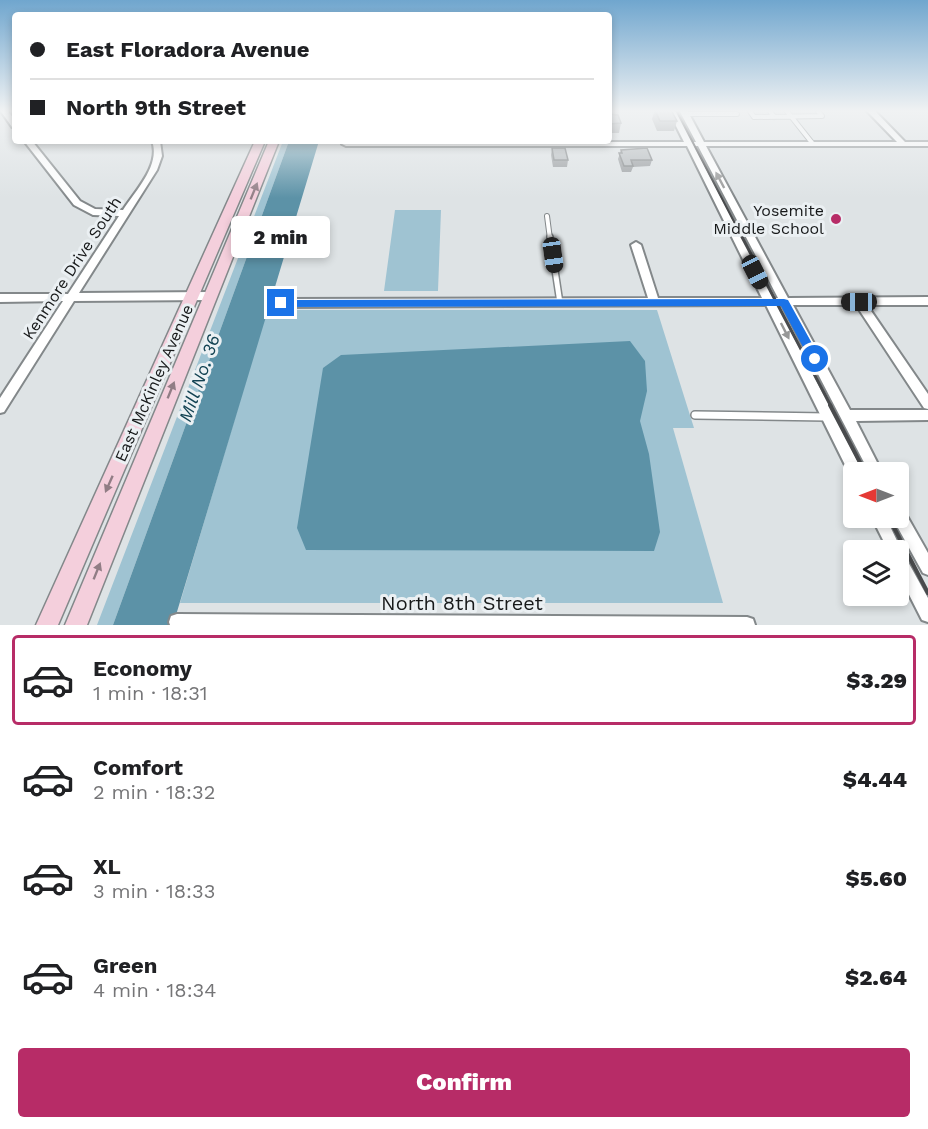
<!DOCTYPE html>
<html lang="en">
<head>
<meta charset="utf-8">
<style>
	:root { --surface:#fff; --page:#f6f6f6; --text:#202124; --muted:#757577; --line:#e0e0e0; --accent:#b72c67 }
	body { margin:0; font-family:"Work Sans",sans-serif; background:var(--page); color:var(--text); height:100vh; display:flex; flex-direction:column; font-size:22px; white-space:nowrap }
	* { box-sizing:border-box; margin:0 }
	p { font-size:20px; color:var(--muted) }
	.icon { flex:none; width:33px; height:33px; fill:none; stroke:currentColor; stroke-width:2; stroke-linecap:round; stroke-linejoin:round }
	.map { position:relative; height:625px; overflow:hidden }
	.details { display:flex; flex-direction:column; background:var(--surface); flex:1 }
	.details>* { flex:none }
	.hud { position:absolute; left:12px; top:12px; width:600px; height:132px; border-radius:6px; box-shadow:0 3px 9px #0003; display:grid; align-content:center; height:132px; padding:0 18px; background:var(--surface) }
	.needle { width:39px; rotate:270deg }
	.tools { position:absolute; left:843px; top:462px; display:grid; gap:12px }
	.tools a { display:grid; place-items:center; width:66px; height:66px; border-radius:6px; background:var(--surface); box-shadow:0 3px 9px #0003; font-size:30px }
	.end { position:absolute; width:27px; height:27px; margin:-14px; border:8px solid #1a73e8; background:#fff; box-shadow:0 0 0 3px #fff }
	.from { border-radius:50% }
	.bubble { position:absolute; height:42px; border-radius:6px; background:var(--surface); box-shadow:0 3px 9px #0003; font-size:20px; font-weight:800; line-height:42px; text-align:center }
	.car { position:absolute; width:18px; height:36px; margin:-18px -9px; border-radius:8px; box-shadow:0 0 4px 2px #0007; background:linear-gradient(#222 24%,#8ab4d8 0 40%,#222 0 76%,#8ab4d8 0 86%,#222 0) }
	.hud b { display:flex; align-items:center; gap:21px; height:57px; font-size:22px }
	.hud b+b { border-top:2px solid var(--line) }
	.hud i { width:15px; height:15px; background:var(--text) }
	ul { padding:10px 0 0; list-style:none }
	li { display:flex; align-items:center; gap:18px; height:90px; margin:0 12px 9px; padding:0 6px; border:3px solid transparent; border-radius:6px }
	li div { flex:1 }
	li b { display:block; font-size:22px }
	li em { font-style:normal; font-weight:800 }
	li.active { border-color:var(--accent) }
	li>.icon { width:54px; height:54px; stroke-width:1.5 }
	.primary-button { display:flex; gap:12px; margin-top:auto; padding:12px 18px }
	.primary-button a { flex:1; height:69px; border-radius:6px; background:var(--accent); color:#fff; font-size:24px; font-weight:800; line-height:69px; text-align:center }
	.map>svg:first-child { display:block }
	.green { fill:#9fc3d2 }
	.water { fill:#5c92a7 }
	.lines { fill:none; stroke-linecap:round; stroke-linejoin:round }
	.lane-far2-casing { stroke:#83888a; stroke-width:6 }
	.lane-far1-casing { stroke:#83888a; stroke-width:8 }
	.lane-casing { stroke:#83888a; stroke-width:10 }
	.street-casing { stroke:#83888a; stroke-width:4 }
	.secondary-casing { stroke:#83888a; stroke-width:3 }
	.lane-far2 { stroke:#fff; stroke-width:4 }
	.lane-far1 { stroke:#fff; stroke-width:5 }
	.lane { stroke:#fff; stroke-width:7 }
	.street { fill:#fff; fill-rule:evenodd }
	.secondary { fill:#f4cfdc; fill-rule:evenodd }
	.rail-far2 { stroke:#494b4d; stroke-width:2 }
	.rail-far1 { stroke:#494b4d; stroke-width:3 }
	.rail { stroke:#494b4d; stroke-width:4 }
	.wall { fill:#9b9fa2 }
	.building { fill:#b4b9bc; stroke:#7e8284; stroke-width:1.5 }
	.oneway { fill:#979898 }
	.oneway2 { fill:#917d85 }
	.route { fill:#1a73e8 }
	.poi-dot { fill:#b72c67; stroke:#ebf0f3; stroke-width:2 }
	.labels { text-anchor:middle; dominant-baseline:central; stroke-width:6; stroke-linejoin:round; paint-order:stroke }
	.poi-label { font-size:16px; fill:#17191a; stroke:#ebf0f3; text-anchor:end }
	.street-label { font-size:16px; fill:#17191a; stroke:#ebf0f3 }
	.water-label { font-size:18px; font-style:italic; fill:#134353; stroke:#ebf0f3 }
	.near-street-label { font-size:20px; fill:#17191a; stroke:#ebf0f3 }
</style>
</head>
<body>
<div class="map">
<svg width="928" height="625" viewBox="0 0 928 625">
	<rect width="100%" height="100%" fill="#dee3e5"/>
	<path class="green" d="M283 141H289L113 625H97Z
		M395 210H441L438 291H384Z
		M267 310H657L694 428H673L723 603H180Z"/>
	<path class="water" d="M289 141H319L173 625H113Z
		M630 341 645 361 647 391 640 421 649 454 660 532 654 551 306 550 297 528 323 368 341 355Z"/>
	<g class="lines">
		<g class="lane-far2-casing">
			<path id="lane-far2" d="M749 110 754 117 822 116 817 110
				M769 110 774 117
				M786 110 813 144
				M685 114H737
				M547 216 550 239"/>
		</g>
		<g class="lane-far1-casing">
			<path id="lane-far1" d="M550 237 560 303"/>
		</g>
		<g class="lane-casing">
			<path id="lane" d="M695 415 827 417"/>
		</g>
		<g class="street-casing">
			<path id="street" d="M0 110H7L15 120V127H12Z
				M668 110H676L692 142H696L679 110H687L704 142H897L866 110H874L905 142H928V146H706L788 298 928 297V305H867L928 394V409L924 408 856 305H793L850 410H928V420L856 421 882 472H869L782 305H777L863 472H854V477H851L766 305 281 307 276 303 281 299 648 298 631 245 636 242 641 245 658 298H762L687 146H346L342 144 346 142H684ZM694 146H698L778 298H773Z
				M24 141H32L80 201 95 209 123 210C135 191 161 165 152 141H160L162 156 157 170 79 293 210 292 215 296 210 300 74 301 4 412 0 413V398L63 301 0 302V294H68L119 216 93 215 74 205Z
				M898 507 903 509 928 553V575L923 573 893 519 892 518H898Z
				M872 518H886L902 551 928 598V622L922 620 898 573V550H888Z
				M177 614 747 617 753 619 755 625H170L169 622 171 616Z"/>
		</g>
		<g class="secondary-casing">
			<path id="secondary" d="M255 141H265L58 625H36Z
				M269 141H279L87 625H65Z"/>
		</g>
		<use href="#lane-far2" class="lane-far2"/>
		<use href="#lane-far1" class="lane-far1"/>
		<use href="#lane" class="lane"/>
		<use href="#street" class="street"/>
		<use href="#secondary" class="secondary"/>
		<path class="rail-far2" d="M676 110 743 239"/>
		<path class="rail-far1" d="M742 237 831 406"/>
		<path class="rail" d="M830 405 865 472
			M889 518 928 593"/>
	</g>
	<path class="wall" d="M655 110 677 121 674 131H657L652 119Z
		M609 114 621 123 619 133H609Z
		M552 148 568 160 567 167H553L551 155Z
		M621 150 652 160 650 166 633 167 631 172H622L618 159Z"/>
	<path class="building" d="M655 110H671L677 121H660Z
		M609 114 618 115 621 123 609 124Z
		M552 148H565L568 160H554Z
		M647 148 652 160H631L633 166H624L619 153H622L621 150Z"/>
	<defs><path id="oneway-solid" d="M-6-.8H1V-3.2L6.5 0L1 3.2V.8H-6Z" transform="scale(1.5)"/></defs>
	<g class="oneway">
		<use href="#oneway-solid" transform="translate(720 180) rotate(-118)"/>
		<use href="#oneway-solid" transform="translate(785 331) rotate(63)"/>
	</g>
	<g class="oneway2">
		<use href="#oneway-solid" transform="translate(254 191) rotate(-68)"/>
		<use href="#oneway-solid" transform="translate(171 390) rotate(-68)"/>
		<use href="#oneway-solid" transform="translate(109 484) rotate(114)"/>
		<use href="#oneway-solid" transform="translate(97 571) rotate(-68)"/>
	</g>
	<linearGradient id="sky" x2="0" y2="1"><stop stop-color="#70a6ce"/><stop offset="0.56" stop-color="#f0f2f3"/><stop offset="1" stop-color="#f0f2f3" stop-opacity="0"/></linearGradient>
	<rect width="928" height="198" fill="url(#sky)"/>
	<path class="route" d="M784 299 788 300 819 356V362H811L781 306 281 307 277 303 281 300Z"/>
	<circle class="poi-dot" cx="836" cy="219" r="6"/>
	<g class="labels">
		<g class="poi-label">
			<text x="824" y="210">Yosemite<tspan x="824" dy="18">Middle School</tspan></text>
		</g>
		<g class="street-label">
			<text transform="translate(72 268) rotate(-57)">Kenmore Drive South</text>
			<text transform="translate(154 383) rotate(-66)">East McKinley Avenue</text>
		</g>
		<g class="water-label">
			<text transform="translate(199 378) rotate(-71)">Mill No. 36</text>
		</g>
		<g class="near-street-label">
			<text x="462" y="603">North 8th Street</text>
		</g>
	</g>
</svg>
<div class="tools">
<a><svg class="needle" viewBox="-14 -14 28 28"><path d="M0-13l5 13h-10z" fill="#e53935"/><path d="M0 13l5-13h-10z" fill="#757577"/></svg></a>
<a><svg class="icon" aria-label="layers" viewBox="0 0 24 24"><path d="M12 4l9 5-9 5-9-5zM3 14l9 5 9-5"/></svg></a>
</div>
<i class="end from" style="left:815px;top:359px"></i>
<i class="end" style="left:281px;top:303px"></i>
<div class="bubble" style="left:231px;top:216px;width:99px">2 min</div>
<i class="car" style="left:553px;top:255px;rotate:172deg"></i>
<i class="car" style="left:755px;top:272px;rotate:153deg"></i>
<i class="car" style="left:859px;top:302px;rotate:270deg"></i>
<div class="hud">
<b><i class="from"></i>East Floradora Avenue</b>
<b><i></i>North 9th Street</b>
</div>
</div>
<section class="details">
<ul>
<li class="active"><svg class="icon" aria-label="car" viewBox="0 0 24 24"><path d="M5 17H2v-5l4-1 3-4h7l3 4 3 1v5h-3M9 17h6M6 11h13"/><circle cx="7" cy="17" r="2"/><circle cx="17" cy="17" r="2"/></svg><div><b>Economy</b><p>1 min · 18:31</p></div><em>$3.29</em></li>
<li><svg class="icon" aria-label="car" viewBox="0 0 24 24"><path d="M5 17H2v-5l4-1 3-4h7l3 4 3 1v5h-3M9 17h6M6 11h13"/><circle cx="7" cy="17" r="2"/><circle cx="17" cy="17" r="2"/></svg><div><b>Comfort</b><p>2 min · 18:32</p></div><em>$4.44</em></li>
<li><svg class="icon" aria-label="car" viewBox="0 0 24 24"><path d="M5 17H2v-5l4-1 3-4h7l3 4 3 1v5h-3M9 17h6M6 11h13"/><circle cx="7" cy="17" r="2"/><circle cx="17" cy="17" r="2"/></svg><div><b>XL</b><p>3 min · 18:33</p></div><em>$5.60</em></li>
<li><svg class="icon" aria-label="car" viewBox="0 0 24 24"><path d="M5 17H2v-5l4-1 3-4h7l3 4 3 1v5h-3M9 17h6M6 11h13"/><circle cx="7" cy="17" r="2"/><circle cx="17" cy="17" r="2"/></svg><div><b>Green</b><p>4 min · 18:34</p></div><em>$2.64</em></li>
</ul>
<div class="primary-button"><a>Confirm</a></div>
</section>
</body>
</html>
